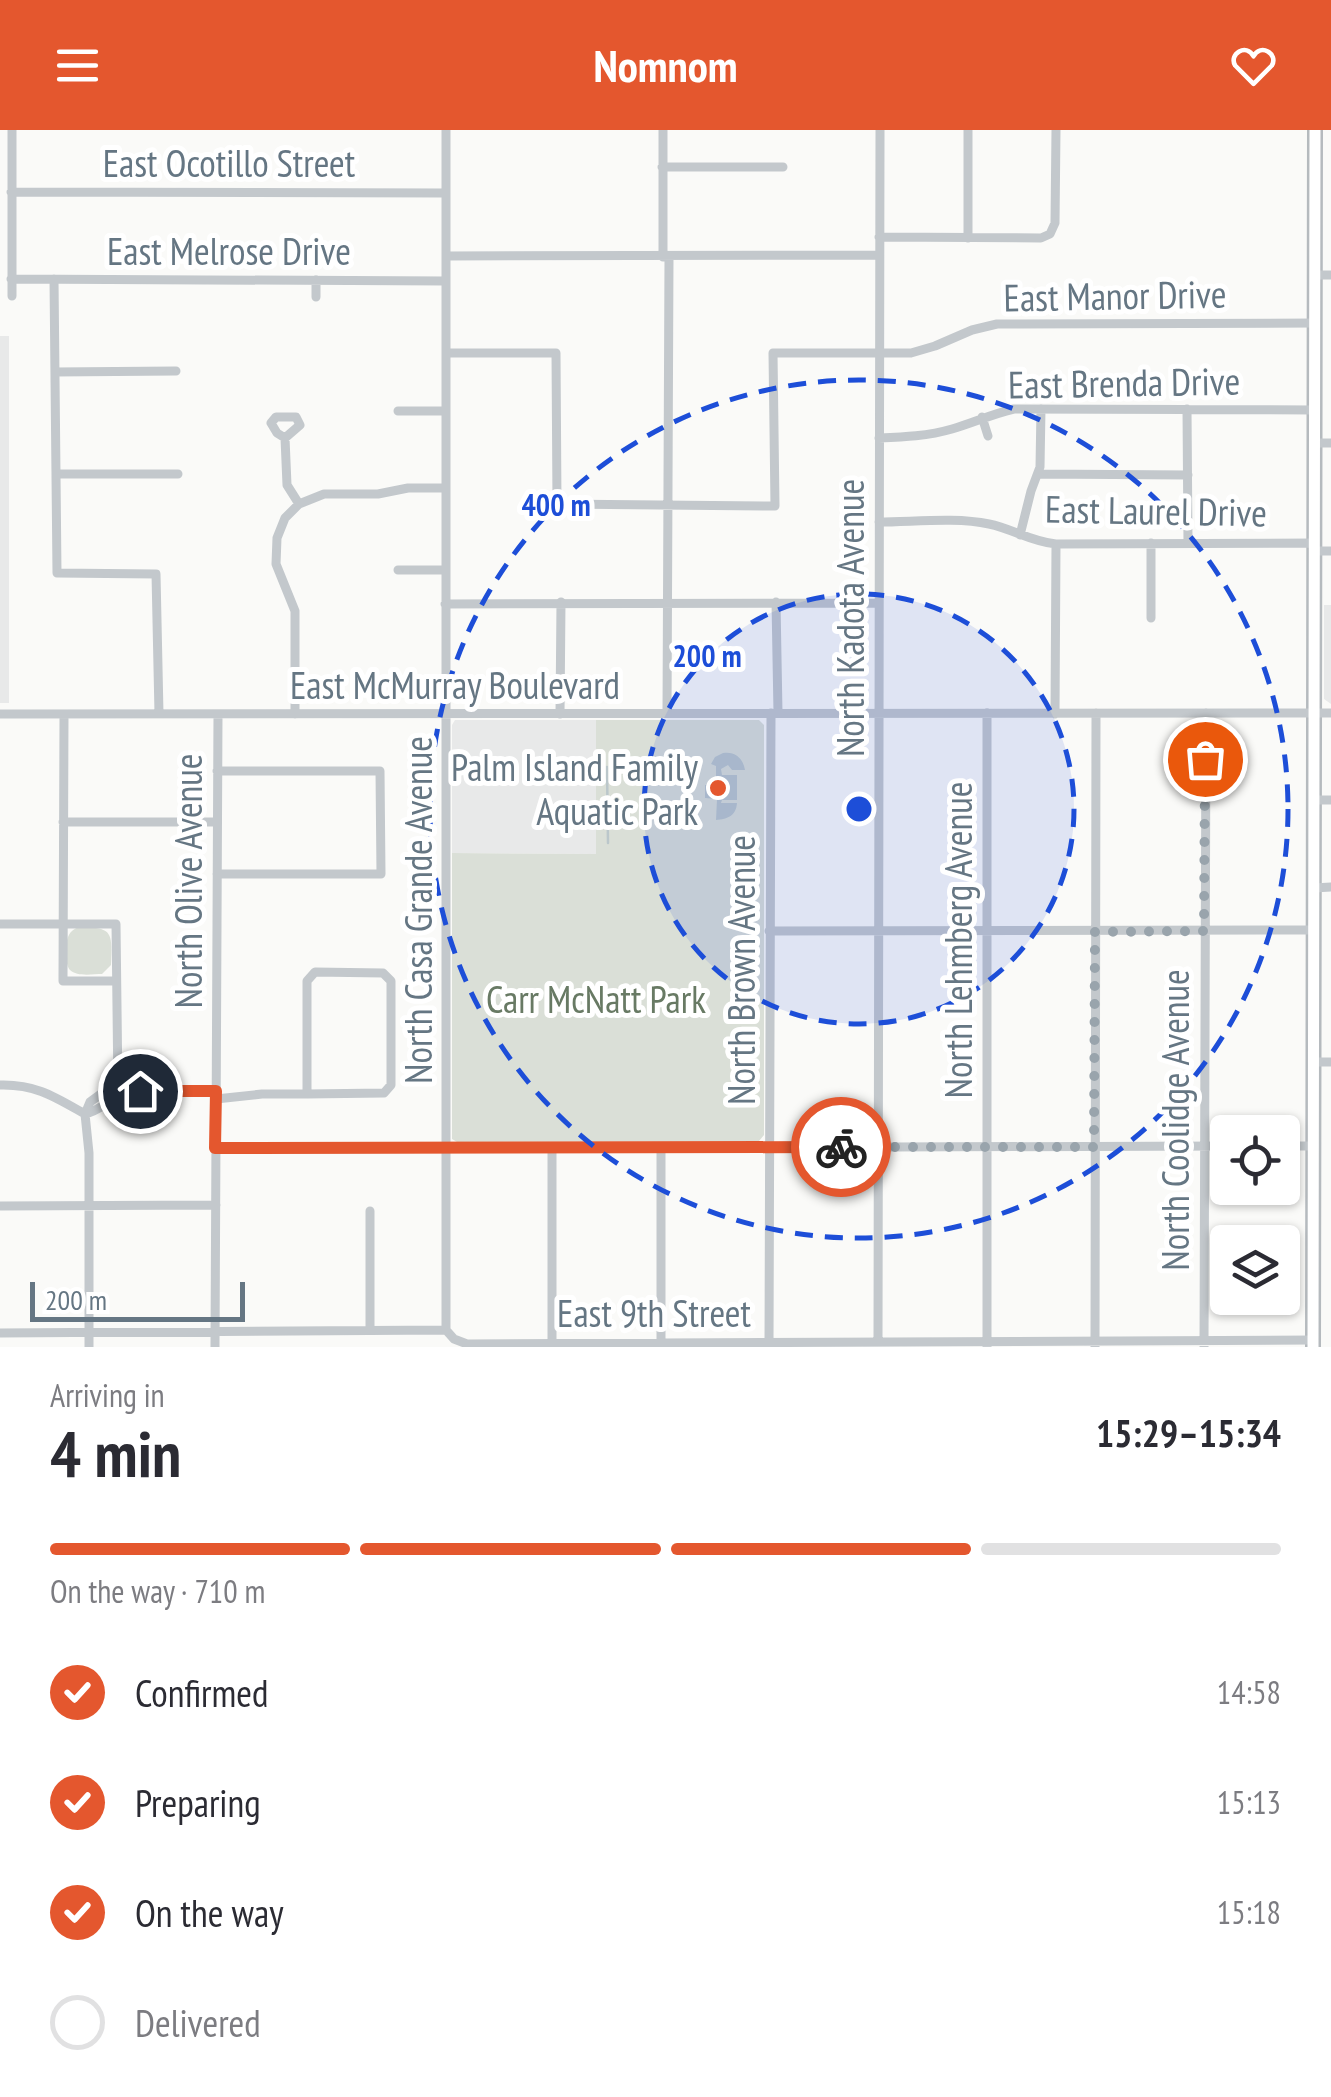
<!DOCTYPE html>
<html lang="en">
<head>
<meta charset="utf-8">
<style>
	body { margin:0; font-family:"PT Sans Narrow",sans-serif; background:#f2f2f3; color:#2b2b33; height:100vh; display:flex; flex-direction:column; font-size:38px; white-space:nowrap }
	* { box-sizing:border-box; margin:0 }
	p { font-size:32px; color:#7c7c81 }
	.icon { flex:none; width:55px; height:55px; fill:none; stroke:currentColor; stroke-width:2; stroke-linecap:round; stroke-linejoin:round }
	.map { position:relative; height:1217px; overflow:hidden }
	.drawer { display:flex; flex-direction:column; background:#fff; flex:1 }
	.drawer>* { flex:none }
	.tools { position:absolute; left:1210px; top:985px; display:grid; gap:20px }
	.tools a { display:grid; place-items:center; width:90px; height:90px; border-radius:10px; background:#fff; box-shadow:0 2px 8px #0004; font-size:50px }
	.scale { position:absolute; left:30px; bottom:25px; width:215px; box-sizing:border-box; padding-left:10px; border:5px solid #657683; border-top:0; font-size:28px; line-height:35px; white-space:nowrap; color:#657683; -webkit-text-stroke:8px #fff; paint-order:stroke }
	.pin { position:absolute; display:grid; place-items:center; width:85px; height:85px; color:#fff; margin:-42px; border:5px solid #fff; border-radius:50%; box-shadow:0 2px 10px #0007 }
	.courier { position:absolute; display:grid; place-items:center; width:100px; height:100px; margin:-50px; border:8px solid #e4572e; border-radius:50%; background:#fff; color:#222; box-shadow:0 2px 12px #0007 }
	.summary em { font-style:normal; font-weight:600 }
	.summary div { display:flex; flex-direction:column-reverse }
	.summary { display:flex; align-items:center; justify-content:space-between; height:170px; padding:0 50px }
	h1 { font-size:65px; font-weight:600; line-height:75px }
	.bar { display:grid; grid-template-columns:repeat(4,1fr); gap:15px 10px; align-content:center; height:120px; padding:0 50px }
	.bar i { height:12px; border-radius:8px; background:#e1e1e2 }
	.bar .active { background:#e4572e }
	.bar p { grid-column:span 4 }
	ol { padding:0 50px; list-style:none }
	li { display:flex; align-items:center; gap:30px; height:110px }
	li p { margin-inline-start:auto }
	li .icon { padding:10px; border-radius:50%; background:#e4572e; color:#fff; stroke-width:4 }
	li:last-child { color:#7c7c81 }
	li i { width:55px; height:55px; border:5px solid #e1e1e2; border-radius:50% }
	header { display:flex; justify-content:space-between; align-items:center; height:130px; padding:0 50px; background:#e4572e; color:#fff; font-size:45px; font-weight:600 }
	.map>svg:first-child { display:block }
	.built { fill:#e8e9e9 }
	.green { fill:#dadfd7 }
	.water { fill:#bbc7cb }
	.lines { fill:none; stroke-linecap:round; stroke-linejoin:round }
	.stream { stroke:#bbc7cb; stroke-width:2.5 }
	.major-casing { stroke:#b5babe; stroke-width:16 }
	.minor { stroke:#c3c8cc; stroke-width:9 }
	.major { stroke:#fff; stroke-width:11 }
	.done { stroke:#99a4ac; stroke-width:10; stroke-dasharray:0 18 }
	.route { stroke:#e4572e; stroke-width:12 }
	.ring { fill:none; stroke:#1d4ed8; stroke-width:5; stroke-dasharray:18 12 }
	.poi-dot { fill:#e4572e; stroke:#fff; stroke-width:4 }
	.labels { text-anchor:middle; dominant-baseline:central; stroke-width:10; stroke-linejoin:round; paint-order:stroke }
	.street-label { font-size:38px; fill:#657683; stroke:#fff }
	.poi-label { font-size:38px; fill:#657683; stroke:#fff; text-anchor:end }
	.park-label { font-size:38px; fill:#687a64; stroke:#fff }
	.centre { fill:#1d4ed8; stroke:#fff; stroke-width:5 }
	.ring-label { font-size:30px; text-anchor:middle; font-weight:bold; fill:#1d4ed8; stroke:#fff; stroke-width:10; stroke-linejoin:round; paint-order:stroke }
</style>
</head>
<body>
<header><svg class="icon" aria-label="menu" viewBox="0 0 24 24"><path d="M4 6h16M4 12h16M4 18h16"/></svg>Nomnom<svg class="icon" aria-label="heart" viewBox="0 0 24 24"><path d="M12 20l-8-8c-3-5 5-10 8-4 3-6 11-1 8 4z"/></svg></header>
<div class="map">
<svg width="1331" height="1217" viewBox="0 0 1331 1217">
	<rect width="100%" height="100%" fill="#fafaf8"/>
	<path class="built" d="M 0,206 L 9,206 L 9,573 L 0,573 Z
		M 1324,475 L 1331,475 L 1331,574 L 1324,569 Z
		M 455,590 L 596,590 L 596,724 L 452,723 L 452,595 Z"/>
	<path class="green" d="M 596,590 L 759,590 L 764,595 L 764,1005 L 759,1011 L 457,1012 L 452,1009 L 452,723 L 596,724 Z
		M 79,797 C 114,797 112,803 111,835 L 102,844 C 93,844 77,847 70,840 C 64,833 64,807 72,801 C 74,799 76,798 79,797 Z"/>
	<path class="water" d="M 723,623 C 735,621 743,628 745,640 L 732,640 L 728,635 L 721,639 L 722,645 L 737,645 L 737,670 L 722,670 L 721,673 L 737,673 C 736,686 728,689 716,690 L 717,669 L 705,668 L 705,655 L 716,654 L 716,636 L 711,634 L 715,627 Z"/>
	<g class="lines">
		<path class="stream" d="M 607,637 L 608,713"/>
		<defs>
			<path id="major" d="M 1313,1217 L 1315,0"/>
		</defs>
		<use href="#major" class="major-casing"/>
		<path class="minor" d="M 446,0 L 446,1200
			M 663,0 L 663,127
			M 662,37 L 783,37
			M 11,62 L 446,63
			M 879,107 L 1041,108 L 1050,104 L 1055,93 L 1056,0
			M 968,108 L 968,0
			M 446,126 L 879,125
			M 1315,145 L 1331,145
			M 11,149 L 446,151
			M 54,149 L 57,443 L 156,444 L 159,584
			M 12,166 L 12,0
			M 316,167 L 316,150
			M 446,223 L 556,223 L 557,374 L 775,376 L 773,223 L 911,223 L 935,216 L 972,200 L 997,194 L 1315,193
			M 55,242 L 176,241
			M 1187,279 L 1188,413
			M 398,281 L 445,281
			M 276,287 L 296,287 L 300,295 L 285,308 L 277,303 L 271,293 Z
			M 982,287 L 988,306
			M 285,308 L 287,355 L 299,374
			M 879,308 C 904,307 928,306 952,299 C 973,293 992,284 1014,279 L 1314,280
			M 1314,313 L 1331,313
			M 57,344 L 178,344
			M 1038,344 L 1188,345
			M 879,392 C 913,392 956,387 989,394 C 1013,399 1032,412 1056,414 L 1314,413
			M 1020,405 L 1031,361 L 1040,337 L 1041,279
			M 1314,421 L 1331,421
			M 398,440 L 445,440
			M 776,472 L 778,583
			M 445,474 L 879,473
			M 1151,488 L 1151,413
			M 667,583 L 669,127
			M 0,584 L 1331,583
			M 64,584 L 63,851 L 116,851
			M 295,584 L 295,481 L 276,434 L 277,408 L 285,388 L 299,374 L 324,364 L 378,364 L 408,358 L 445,358
			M 560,584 L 561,472
			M 1055,584 L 1056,414
			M 1315,670 L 1331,670
			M 63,692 L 217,692
			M 217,744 L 381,744 L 380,641 L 217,641
			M 1314,758 L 1331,757
			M 0,794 L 116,794 L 118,961
			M 769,801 L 1314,800
			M 315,842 L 383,843 L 391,851 L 391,955 L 384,963 L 307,964 L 307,851 Z
			M 1314,932 L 1331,932
			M 0,955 C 36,954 55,967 85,984
			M 216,969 L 262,964 L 307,964
			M 85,984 C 99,980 109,973 118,961
			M 1282,1016 L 1314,1016
			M 552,1018 L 552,1213
			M 661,1018 L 661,1214
			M 215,1019 L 1228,1016
			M 0,1076 L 216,1075
			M 370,1081 L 370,1200
			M 0,1203 L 446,1200 L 454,1209 L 467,1214 L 1313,1210
			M 769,1214 L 771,583
			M 878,1214 L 880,0
			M 89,1217 L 89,1023 L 85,984 L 90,972 L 105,961 L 216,961
			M 215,1217 L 218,584
			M 987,1217 L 987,583
			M 1095,1217 L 1096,583
			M 1204,1217 L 1206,583"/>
		<use href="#major" class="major"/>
	</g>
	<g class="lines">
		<path class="done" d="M 841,1017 L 1094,1017 L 1095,802 L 1204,801 L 1205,629"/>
		<path class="route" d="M 140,961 L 216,961 L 215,1018 L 841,1017"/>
	</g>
	<circle cx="859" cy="679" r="215" fill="#1d4ed8" fill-opacity=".12"/>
	<g class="ring">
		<circle cx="859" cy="679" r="215"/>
		<circle cx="859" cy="679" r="429"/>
	</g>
	<circle class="poi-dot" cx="718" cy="658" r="10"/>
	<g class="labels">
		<g class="street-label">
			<text x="229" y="32">East Ocotillo Street</text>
			<text x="229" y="120">East Melrose Drive</text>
			<text transform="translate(1115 165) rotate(-1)">East Manor Drive</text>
			<text transform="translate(1124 252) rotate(-1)">East Brenda Drive</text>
			<text transform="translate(1156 380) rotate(1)">East Laurel Drive</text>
			<text transform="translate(849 488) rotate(-90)">North Kadota Avenue</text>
			<text x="455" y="554">East McMurray Boulevard</text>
			<text transform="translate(187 751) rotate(-90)">North Olive Avenue</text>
			<text transform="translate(417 780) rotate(-90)">North Casa Grande Avenue</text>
			<text transform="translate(957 810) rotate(-90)">North Lehmberg Avenue</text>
			<text transform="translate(740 840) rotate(-90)">North Brown Avenue</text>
			<text transform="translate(1174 990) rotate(-90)">North Coolidge Avenue</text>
			<text x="654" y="1182">East 9th Street</text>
		</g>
		<g class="poi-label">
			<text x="698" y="636">Palm Island Family<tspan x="698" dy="44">Aquatic Park</tspan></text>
		</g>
		<g class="park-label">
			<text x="596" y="868">Carr McNatt Park</text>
		</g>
	</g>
	<circle cx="859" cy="679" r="15" class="centre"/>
	<g class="ring-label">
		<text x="556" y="386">400 m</text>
		<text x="707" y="537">200 m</text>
	</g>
</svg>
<div class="tools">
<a><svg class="icon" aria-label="locate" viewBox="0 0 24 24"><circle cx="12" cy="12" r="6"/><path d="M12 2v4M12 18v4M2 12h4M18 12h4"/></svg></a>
<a><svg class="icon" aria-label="layers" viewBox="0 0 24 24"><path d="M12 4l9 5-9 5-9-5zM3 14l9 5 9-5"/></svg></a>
</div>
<div class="scale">200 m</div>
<div class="pin" style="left:1205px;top:629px;background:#ea580c"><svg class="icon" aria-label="bag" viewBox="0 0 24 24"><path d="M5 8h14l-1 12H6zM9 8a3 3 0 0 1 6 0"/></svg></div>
<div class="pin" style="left:140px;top:961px;background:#1f2937"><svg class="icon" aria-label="home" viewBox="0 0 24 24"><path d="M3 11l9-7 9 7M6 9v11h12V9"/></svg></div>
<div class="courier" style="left:841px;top:1017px"><svg class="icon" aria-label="bike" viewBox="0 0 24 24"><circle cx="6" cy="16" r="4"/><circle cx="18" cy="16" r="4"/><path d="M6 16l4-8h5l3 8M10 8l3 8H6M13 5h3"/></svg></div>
</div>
<section class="drawer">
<div class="summary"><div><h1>4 min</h1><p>Arriving in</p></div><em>15:29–15:34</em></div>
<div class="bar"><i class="active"></i><i class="active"></i><i class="active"></i><i></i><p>On the way · 710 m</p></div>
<ol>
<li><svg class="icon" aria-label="check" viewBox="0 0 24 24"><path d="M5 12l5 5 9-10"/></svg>Confirmed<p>14:58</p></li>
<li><svg class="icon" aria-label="check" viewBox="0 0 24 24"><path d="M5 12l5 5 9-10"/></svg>Preparing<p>15:13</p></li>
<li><svg class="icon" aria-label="check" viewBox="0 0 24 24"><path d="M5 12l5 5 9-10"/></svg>On the way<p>15:18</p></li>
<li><i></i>Delivered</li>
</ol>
</section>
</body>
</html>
